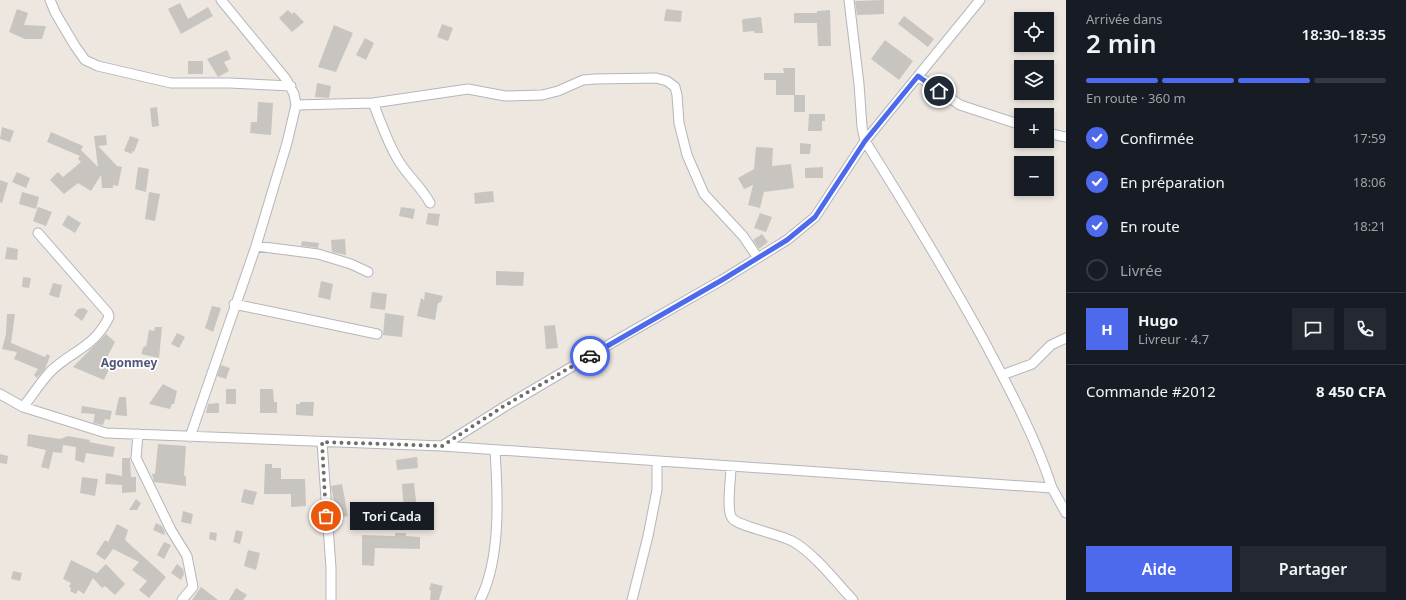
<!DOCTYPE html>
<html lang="fr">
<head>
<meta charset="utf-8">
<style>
	body { margin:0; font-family:"Noto Sans",sans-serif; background:#242831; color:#f1f3f6; height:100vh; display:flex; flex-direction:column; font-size:15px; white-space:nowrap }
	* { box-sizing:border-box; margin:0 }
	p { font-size:13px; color:#9ea1a6 }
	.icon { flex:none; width:22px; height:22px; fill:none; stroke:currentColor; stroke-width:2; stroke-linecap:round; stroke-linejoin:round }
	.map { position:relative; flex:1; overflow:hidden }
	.drawer { display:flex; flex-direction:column; background:#171b24; width:340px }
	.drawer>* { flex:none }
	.fabs { position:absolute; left:1014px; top:12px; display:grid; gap:8px }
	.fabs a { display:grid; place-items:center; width:40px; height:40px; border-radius:0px; background:#171b24; box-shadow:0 2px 6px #0003; font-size:20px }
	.pin { position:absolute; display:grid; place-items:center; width:34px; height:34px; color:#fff; margin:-17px; border:2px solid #fff; border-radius:50%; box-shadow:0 1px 4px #0007 }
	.courier { position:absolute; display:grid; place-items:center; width:40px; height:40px; margin:-20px; border:3px solid #4d6aec; border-radius:50%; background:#fff; color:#222; box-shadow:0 1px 5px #0007 }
	.bubble { position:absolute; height:28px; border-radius:0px; background:#171b24; box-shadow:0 2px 6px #0003; font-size:13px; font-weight:600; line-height:28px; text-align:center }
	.head em { font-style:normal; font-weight:600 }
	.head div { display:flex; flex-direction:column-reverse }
	.head { display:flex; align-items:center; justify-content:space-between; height:68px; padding:0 20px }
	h1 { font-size:26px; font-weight:600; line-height:30px }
	.bar { display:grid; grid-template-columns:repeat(4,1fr); gap:6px 4px; align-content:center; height:48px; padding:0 20px }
	.bar i { height:5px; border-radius:3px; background:#363941 }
	.bar .on { background:#4d6aec }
	.bar p { grid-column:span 4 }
	.line { display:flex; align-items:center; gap:10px; padding:0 20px; border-top:1px solid #363941 }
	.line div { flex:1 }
	.round { display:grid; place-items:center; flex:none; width:42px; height:42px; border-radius:0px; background:#242831 }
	ol { padding:0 20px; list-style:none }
	li { display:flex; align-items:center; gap:12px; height:44px }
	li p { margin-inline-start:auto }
	li .icon { padding:4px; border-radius:50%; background:#4d6aec; color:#fff; stroke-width:4 }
	li:last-child { color:#9ea1a6 }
	li i { width:22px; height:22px; border:2px solid #363941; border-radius:50% }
	.button { display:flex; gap:8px; margin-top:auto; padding:8px 20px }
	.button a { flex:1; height:46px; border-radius:0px; background:#4d6aec; color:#fff; font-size:16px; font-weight:600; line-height:46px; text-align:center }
	.button a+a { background:#242831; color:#f1f3f6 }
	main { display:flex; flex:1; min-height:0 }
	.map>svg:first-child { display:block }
	.building { fill:#c8c4bf }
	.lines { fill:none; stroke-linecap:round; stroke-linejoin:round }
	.minor-casing { stroke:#b3b6be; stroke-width:11 }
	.minor { stroke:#fff; stroke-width:9 }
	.done { stroke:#706d6b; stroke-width:4; stroke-dasharray:0 7.2 }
	.route { stroke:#4d6aec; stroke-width:5 }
	.labels { text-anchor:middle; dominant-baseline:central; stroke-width:3.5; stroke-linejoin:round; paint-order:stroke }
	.quarter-label { font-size:12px; font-weight:bold; fill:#50577a; stroke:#fff }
</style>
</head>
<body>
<main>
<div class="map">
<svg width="1066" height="600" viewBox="0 0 1066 600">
	<rect width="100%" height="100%" fill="#ede7e0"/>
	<path class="building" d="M 884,0 L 884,14 L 857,15 L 855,1 Z
		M 180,3 L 188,19 L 208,7 L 213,16 L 181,34 L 168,9 Z
		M 17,9 L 28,13 L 24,25 L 46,26 L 42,39 L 25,39 L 9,32 Z
		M 666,9 L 682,11 L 681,22 L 664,21 Z
		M 288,10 L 292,14 L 294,12 L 304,22 L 292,32 L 279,18 Z
		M 830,10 L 831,46 L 818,46 L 817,23 L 794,23 L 794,13 L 817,13 L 817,11 Z
		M 904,16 L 934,39 L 928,47 L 898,24 Z
		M 761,17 L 763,33 L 754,33 L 754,31 L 743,32 L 742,21 L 743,19 Z
		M 442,24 L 453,28 L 448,41 L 437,37 Z
		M 334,25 L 353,33 L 336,72 L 318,67 Z
		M 365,38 L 374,43 L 366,60 L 356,55 Z
		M 885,40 L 913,61 L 899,80 L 871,59 Z
		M 227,50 L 231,59 L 224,62 L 229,71 L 218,77 L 207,59 Z
		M 188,61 L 203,61 L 203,74 L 188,74 Z
		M 783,68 L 795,68 L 795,95 L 776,95 L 776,80 L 764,80 L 764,73 L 784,73 Z
		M 317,83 L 331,86 L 329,98 L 315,97 Z
		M 794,95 L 805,95 L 805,112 L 794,112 Z
		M 258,102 L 273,103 L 271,135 L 250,133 L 251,122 L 257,122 Z
		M 157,107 L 159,126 L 152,127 L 150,108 Z
		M 809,114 L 825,114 L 825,121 L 822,121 L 822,131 L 808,131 Z
		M 2,127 L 14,131 L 10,142 L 0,139 Z
		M 51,132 L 83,146 L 81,150 L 98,167 L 94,136 L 106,135 L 107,145 L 98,146 L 117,166 L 122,167 L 118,186 L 113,185 L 113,188 L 102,188 L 101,175 L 91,191 L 78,183 L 64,194 L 50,180 L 58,172 L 63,177 L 81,162 L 78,159 L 80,156 L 47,142 Z
		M 130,136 L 139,139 L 134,152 L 132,151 L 132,154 L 124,151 Z
		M 800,143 L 811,144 L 810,154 L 800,154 Z
		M 756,147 L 773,148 L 772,166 L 791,164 L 794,188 L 764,192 L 760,208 L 748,205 L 753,185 L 744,189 L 738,178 L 754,169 Z
		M 138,167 L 149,169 L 146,192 L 135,189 Z
		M 823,167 L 823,178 L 805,178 L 805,168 Z
		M 17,172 L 30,178 L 26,188 L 12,182 Z
		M 0,180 L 8,183 L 2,203 L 0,202 Z
		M 493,191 L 494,202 L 475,204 L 474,193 Z
		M 22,192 L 39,197 L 36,209 L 19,204 Z
		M 149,192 L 160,194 L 155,221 L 145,219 Z
		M 38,207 L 52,212 L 46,226 L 33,221 Z
		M 401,207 L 415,209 L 413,219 L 399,216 Z
		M 428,213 L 440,214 L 438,226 L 426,224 Z
		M 760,213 L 772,217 L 766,232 L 754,228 Z
		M 68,215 L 81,223 L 75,233 L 62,225 Z
		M 762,234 L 768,242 L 759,249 L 753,240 Z
		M 345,239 L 346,255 L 332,252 L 331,240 Z
		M 302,241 L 319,243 L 318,248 L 301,246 Z
		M 7,247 L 18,249 L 17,260 L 5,259 Z
		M 496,271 L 524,272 L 523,286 L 496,285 Z
		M 23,277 L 31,278 L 29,288 L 22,287 Z
		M 321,281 L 333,284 L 330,300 L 318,297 Z
		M 53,283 L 62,285 L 59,298 L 49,295 Z
		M 372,292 L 387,294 L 385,310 L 370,308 Z
		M 425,292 L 443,296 L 441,302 L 438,303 L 435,320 L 417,316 L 421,298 L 424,300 Z
		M 212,306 L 221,308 L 213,332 L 205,328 Z
		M 84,308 L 88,311 L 82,321 L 74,315 L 78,309 Z
		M 385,313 L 404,316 L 402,337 L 383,335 Z
		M 7,314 L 15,314 L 11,343 L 45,357 L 47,354 L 50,356 L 45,369 L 37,378 L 34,375 L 38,369 L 14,359 L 17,352 L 2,349 L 6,334 Z
		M 555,325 L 558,348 L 546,349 L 544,326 Z
		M 155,327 L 162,327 L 159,358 L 141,354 L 144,346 L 146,347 L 149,330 L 154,331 Z
		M 177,333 L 185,337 L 179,348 L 171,344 Z
		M 106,334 L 115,342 L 102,367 L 109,369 L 104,380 L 73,367 Z
		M 221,365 L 230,368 L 226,379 L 217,376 Z
		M 163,384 L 177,391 L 174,404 L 172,404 L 170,409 L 149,404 Z
		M 226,389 L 236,389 L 236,404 L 226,404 Z
		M 260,389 L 273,389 L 274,402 L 277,402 L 277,413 L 260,413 Z
		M 119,397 L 126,397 L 127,416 L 115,415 Z
		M 300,402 L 314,402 L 313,416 L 296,415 L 296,404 L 300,404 Z
		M 219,403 L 219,413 L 206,413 L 208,404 Z
		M 82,406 L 112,411 L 110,420 L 105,419 L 103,425 L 93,423 L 95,414 L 81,413 Z
		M 28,434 L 60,439 L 68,436 L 90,440 L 89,442 L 115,447 L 113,457 L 86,453 L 84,463 L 75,460 L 76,447 L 63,445 L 62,453 L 53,452 L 49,469 L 41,467 L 46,450 L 27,446 Z
		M 158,444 L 186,446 L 184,476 L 186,476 L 186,486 L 154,482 L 152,474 L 155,474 Z
		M 0,454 L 8,456 L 7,464 L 0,463 Z
		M 417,457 L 418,468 L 397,470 L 396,460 Z
		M 122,458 L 130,458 L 131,477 L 136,477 L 136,492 L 122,493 L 122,485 L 105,484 L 106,473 L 122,476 Z
		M 265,464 L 272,464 L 272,468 L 281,468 L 281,479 L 305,479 L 306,506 L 291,507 L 291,494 L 264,494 Z
		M 82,477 L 98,479 L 95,496 L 80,493 Z
		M 414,483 L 417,509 L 429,509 L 429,521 L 411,522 L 411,519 L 407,519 L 407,506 L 404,504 L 403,499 L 402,484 Z
		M 342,484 L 348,516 L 337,518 L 331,486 Z
		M 244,489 L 257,492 L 253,505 L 241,502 Z
		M 136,499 L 141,503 L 137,510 L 129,510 Z
		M 183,511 L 193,514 L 191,524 L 181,522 Z
		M 156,523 L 162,526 L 165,532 L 164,535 L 153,530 Z
		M 117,524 L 128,530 L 125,540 L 166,577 L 149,598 L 139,590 L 147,581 L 132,570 L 139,562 L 113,549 L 105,560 L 96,554 L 105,540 L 108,542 Z
		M 236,530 L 243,532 L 240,544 L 233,542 Z
		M 210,532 L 217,533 L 216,541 L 209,539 Z
		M 395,533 L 406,533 L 406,536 L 420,537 L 420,549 L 375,548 L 374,566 L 362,565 L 362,535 L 395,536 Z
		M 164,542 L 171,545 L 164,559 L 157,555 Z
		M 248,550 L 260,553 L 256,570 L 244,566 Z
		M 71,560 L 97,573 L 106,564 L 125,584 L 115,595 L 105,586 L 102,588 L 93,578 L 84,594 L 78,590 L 76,594 L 70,591 L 71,588 L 69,587 L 71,583 L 63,579 Z
		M 177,564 L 183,569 L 184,574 L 181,580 L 171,573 Z
		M 13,571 L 22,573 L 20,581 L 11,579 Z
		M 431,583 L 443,586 L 439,600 L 430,600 L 431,590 L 429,590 Z
		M 201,587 L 218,600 L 192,600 Z
		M 236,588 L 247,595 L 243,600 L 229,600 Z"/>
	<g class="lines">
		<defs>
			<path id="minor" d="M 50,0 L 56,14 L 75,46 L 85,60 L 98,66 L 171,83 L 229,83 L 291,86
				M 849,0 L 859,84 L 862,127 L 865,141 C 906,206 946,272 983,339 C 1009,388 1035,436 1052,488
				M 918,76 L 960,105 L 1021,125
				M 373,103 C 381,122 388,145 400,163 C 409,177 422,188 430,203
				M 296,105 L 373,103 L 468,89 L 505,96 L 542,95 L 558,91 L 583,80 L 595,79 L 656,78 L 667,81 L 675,87 L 677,95 L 679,123 L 687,155 L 704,194 L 743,236 L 758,258
				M 1047,133 L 1066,137
				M 256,246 L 318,254 L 351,264 L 368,272
				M 234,304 L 377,334
				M 1002,375 L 1032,364 L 1051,345 L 1066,338
				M 0,394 L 23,407 L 106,433 L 442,446 L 504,407 L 622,337 L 722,280 L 787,240 L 815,217 L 865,141 L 980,0
				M 23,407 C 32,396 40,383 50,372 C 71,351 94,348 109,317 L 108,313 L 38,233
				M 138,434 L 136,458 L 171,530 L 187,556 L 193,587 L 182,600
				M 190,437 L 256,246 L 287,143 L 296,105 L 294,94 L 286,79 L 221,0
				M 322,442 L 331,568 L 331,600
				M 442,446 L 1052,488 L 1066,513
				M 731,467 C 731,478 726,510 732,518 C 737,526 779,534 792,541 C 814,553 835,581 853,600
				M 480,600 C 501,559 498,496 495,451
				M 632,600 L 648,536 L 657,490 L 657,462"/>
		</defs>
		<use href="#minor" class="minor-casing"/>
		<use href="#minor" class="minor"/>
	</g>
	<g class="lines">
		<path class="done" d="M 326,516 L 322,442 L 442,446 L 504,406 L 590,356"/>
		<path class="route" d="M 590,356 L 722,280 L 787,240 L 815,217 L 865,141 L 918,76 L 939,91"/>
	</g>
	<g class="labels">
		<g class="quarter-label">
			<text x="129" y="362">Agonmey</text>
		</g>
	</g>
</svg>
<div class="fabs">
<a><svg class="icon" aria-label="locate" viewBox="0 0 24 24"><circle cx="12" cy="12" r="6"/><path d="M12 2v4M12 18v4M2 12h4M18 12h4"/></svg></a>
<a><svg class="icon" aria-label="layers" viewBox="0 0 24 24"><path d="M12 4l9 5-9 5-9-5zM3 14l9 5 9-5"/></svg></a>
<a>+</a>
<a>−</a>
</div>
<div class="pin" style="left:326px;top:516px;background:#ea580c"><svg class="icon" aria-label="bag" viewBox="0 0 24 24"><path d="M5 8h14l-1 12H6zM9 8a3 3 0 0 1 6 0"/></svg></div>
<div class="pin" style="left:939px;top:91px;background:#1f2937"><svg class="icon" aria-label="home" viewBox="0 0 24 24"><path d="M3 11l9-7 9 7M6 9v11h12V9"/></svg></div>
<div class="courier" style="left:590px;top:356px"><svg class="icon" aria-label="car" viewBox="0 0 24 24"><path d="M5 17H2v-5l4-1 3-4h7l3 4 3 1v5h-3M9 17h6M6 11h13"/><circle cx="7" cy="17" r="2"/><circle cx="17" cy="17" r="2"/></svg></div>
<div class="bubble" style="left:350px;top:502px;width:84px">Tori Cada</div>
</div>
<section class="drawer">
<div class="head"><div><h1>2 min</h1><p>Arrivée dans</p></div><em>18:30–18:35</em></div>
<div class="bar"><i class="on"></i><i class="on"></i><i class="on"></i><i></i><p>En route · 360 m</p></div>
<ol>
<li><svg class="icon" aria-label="check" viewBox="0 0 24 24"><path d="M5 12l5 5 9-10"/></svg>Confirmée<p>17:59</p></li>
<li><svg class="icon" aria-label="check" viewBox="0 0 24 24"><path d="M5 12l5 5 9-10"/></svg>En préparation<p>18:06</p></li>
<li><svg class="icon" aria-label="check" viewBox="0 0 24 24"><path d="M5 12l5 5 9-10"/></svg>En route<p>18:21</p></li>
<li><i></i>Livrée</li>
</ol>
<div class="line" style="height:72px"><b class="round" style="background:#4d6aec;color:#fff">H</b><div><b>Hugo</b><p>Livreur · 4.7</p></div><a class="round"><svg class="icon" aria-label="chat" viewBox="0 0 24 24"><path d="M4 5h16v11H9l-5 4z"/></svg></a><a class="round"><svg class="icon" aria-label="phone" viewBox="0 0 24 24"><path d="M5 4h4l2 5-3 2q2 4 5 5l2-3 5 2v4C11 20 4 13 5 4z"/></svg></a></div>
<div class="line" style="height:52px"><div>Commande #2012</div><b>8 450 CFA</b></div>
<div class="button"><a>Aide</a><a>Partager</a></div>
</section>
</main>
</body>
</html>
